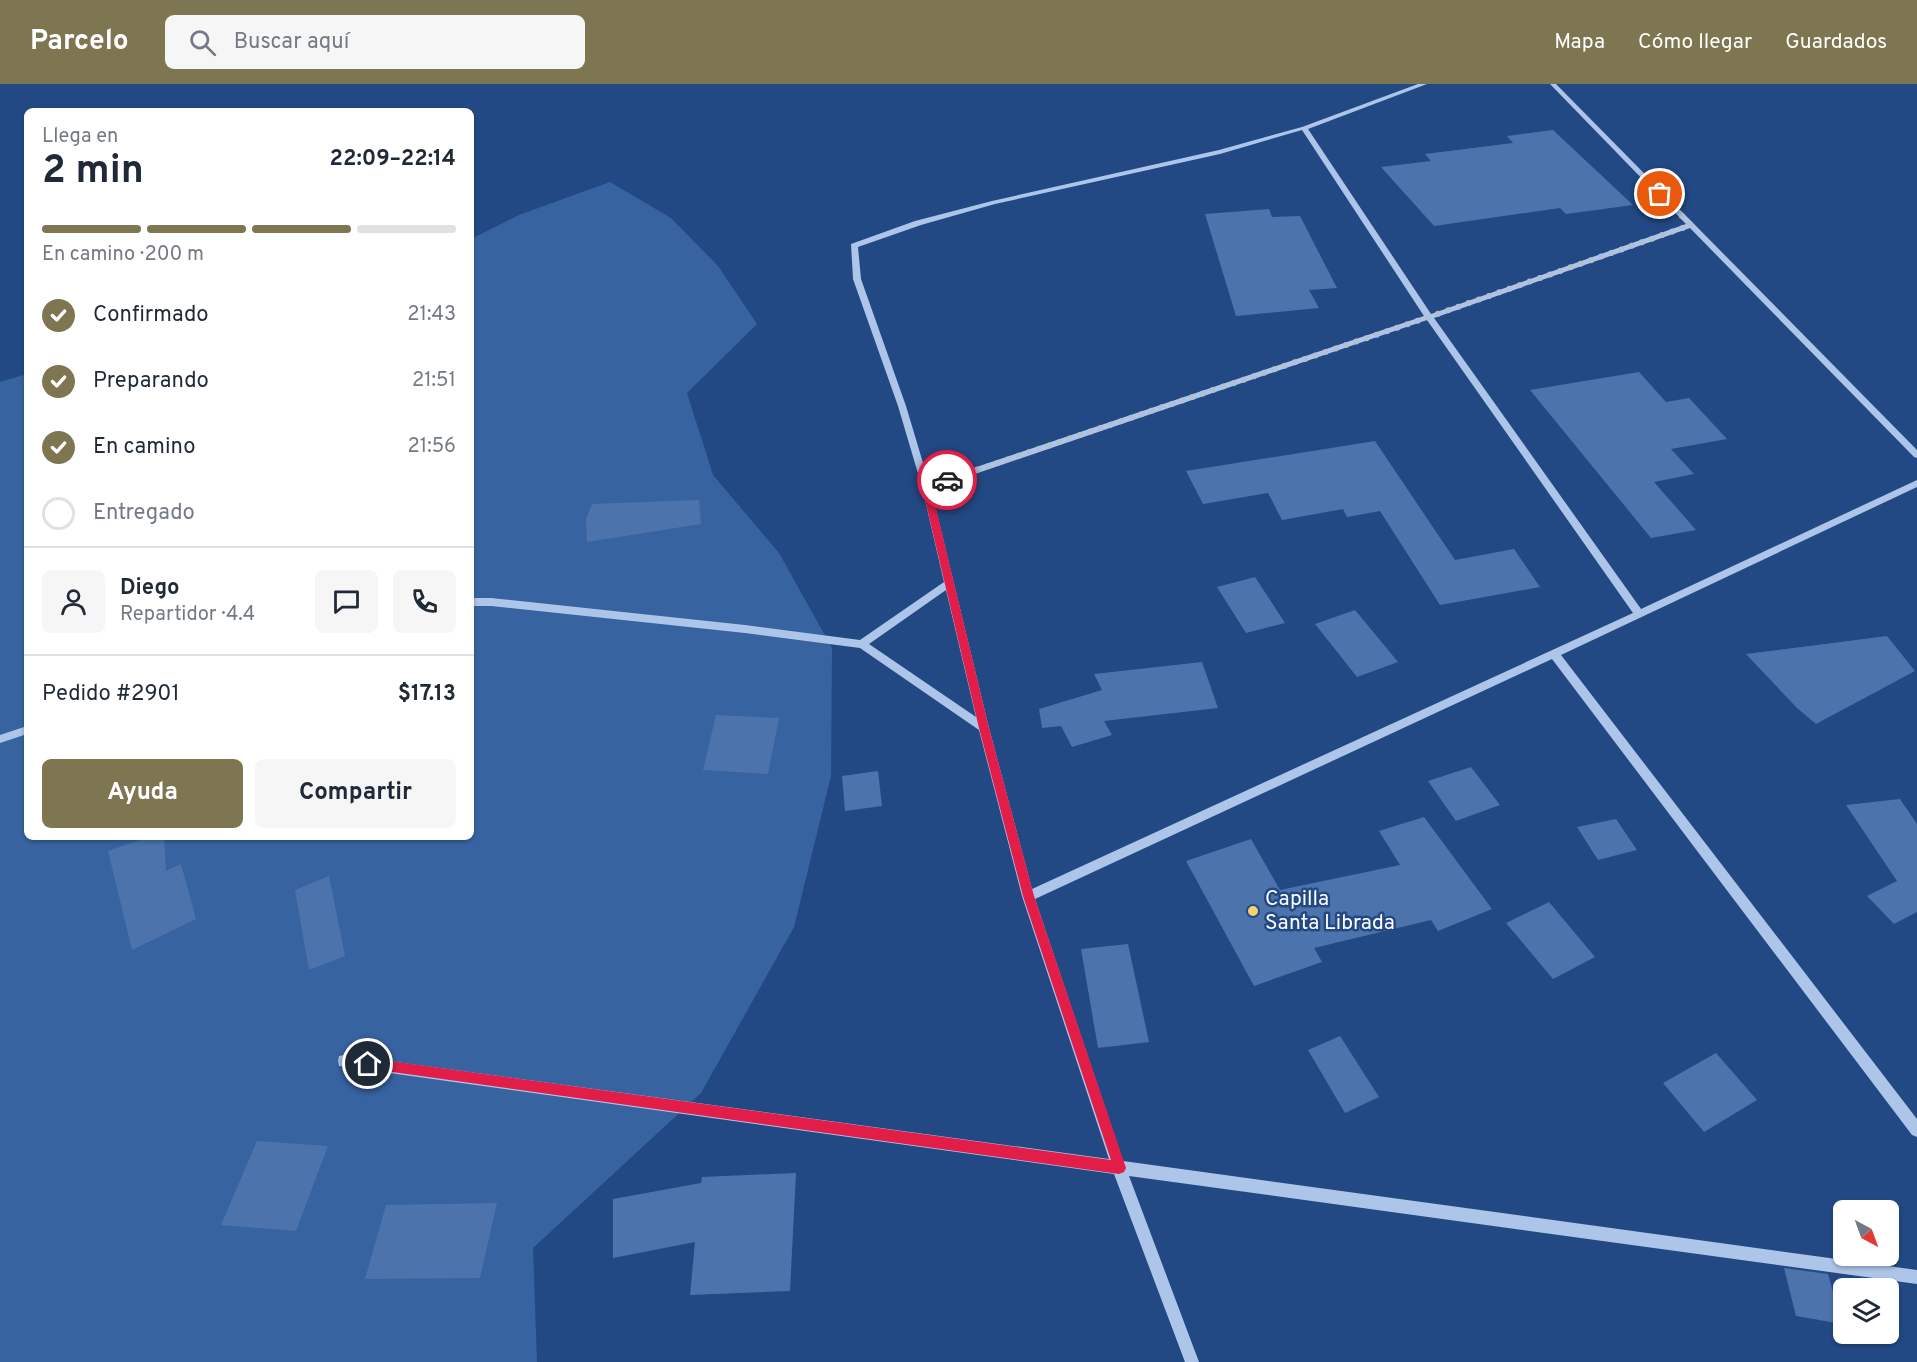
<!DOCTYPE html>
<html lang="es">
<head>
<meta charset="utf-8">
<style>
	body { margin:0; font-family:Overpass,sans-serif; background:#f6f6f7; color:#1f2937; height:100vh; display:flex; flex-direction:column; font-size:22px; white-space:nowrap }
	* { box-sizing:border-box; margin:0 }
	p { font-size:20px; color:#747a83 }
	.icon { flex:none; width:33px; height:33px; fill:none; stroke:currentColor; stroke-width:2; stroke-linecap:round; stroke-linejoin:round }
	.map { position:relative; flex:1; overflow:hidden }
	.side { position:absolute; left:24px; top:24px; width:450px; height:732px; display:flex; flex-direction:column; background:#fff; border-radius:9px; box-shadow:0 2px 4px #0004 }
	.side>* { flex:none }
	.needle { width:39px; rotate:139deg }
	.buttons { position:absolute; left:1833px; top:1116px; display:grid; gap:12px }
	.buttons a { display:grid; place-items:center; width:66px; height:66px; border-radius:9px; background:#fff; box-shadow:0 2px 4px #0004; font-size:30px }
	.pin { position:absolute; display:grid; place-items:center; width:51px; height:51px; color:#fff; margin:-26px; border:3px solid #fff; border-radius:50%; box-shadow:0 2px 6px #0007 }
	.courier { position:absolute; display:grid; place-items:center; width:60px; height:60px; margin:-30px; border:4px solid #e11d48; border-radius:50%; background:#fff; color:#222; box-shadow:0 2px 8px #0007 }
	.summary em { font-style:normal; font-weight:700 }
	.summary div { display:flex; flex-direction:column-reverse }
	.summary { display:flex; align-items:center; justify-content:space-between; height:102px; padding:0 18px }
	h1 { font-size:39px; font-weight:700; line-height:45px }
	.bar { display:grid; grid-template-columns:repeat(4,1fr); gap:9px 6px; align-content:center; height:72px; padding:0 18px }
	.bar i { height:8px; border-radius:4px; background:#e0e1e3 }
	.bar .active { background:#7e7551 }
	.bar p { grid-column:span 4 }
	.line { display:flex; align-items:center; gap:15px; padding:0 18px; border-top:2px solid #e0e1e3 }
	.line div { flex:1 }
	.round { display:grid; place-items:center; flex:none; width:63px; height:63px; border-radius:9px; background:#f6f6f7 }
	ol { padding:0 18px; list-style:none }
	li { display:flex; align-items:center; gap:18px; height:66px }
	li p { margin-inline-start:auto }
	li .icon { padding:6px; border-radius:50%; background:#7e7551; color:#fff; stroke-width:4 }
	li:last-child { color:#747a83 }
	li i { width:33px; height:33px; border:3px solid #e0e1e3; border-radius:50% }
	.cta { display:flex; gap:12px; margin-top:auto; padding:12px 18px }
	.cta a { flex:1; height:69px; border-radius:9px; background:#7e7551; color:#fff; font-size:24px; font-weight:700; line-height:69px; text-align:center }
	.cta a+a { background:#f6f6f7; color:#1f2937 }
	header { display:flex; align-items:center; gap:36px; box-sizing:border-box; height:84px; padding:0 30px; background:#7e7551; color:#fff }
	header strong { font-size:28px }
	nav { display:flex; gap:33px; margin-inline-start:auto; font-size:21px }
	.search { width:420px; height:54px; background:#f6f6f7; display:flex; align-items:center; gap:15px; box-sizing:border-box; padding:0 21px; border-radius:9px; color:#747a83; font-size:22px }
	.map>svg:first-child { display:block }
	.green { fill:#3863a1 }
	.building { fill:#4c73ac }
	.lines { fill:none; stroke-linecap:round; stroke-linejoin:round }
	.minor { fill:#adc5e8; fill-rule:evenodd }
	.route { fill:#e11d48 }
	.done { stroke:#b2bfd4; stroke-width:6; stroke-dasharray:0 10.8 }
	.poi-dot { fill:#f3d370; stroke:#234984; stroke-width:2 }
	.labels { text-anchor:middle; dominant-baseline:central; stroke-width:5; stroke-linejoin:round; paint-order:stroke }
	.poi-label { font-size:21px; fill:#fff; stroke:#234984; text-anchor:start }
</style>
</head>
<body>
<header>
<strong>Parcelo</strong>
<div class="search"><svg class="icon" aria-label="search" viewBox="0 0 24 24"><circle cx="10" cy="10" r="6"/><path d="M15 15l6 6"/></svg>Buscar aquí</div>
<nav><a>Mapa</a><a>Cómo llegar</a><a>Guardados</a></nav>
</header>
<div class="map">
<svg width="1917" height="1278" viewBox="0 0 1917 1278">
	<rect width="100%" height="100%" fill="#234984"/>
	<path class="green" d="M 610,98 L 671,134 L 718,182 L 757,240 L 687,309 L 713,391 L 779,469 L 832,564 L 831,692 L 794,843 L 701,1009 L 533,1164 L 537,1278 L 0,1278 L 0,298 L 27,290 L 27,753 L 471,753 L 471,155 L 519,131 Z"/>
	<path class="building" d="M 1553,46 L 1633,121 L 1566,130 L 1560,124 L 1434,142 L 1381,83 L 1431,77 L 1425,70 L 1513,59 L 1507,52 Z
		M 1269,125 L 1272,133 L 1300,132 L 1337,204 L 1309,206 L 1319,224 L 1236,232 L 1205,130 Z
		M 1639,288 L 1666,318 L 1689,314 L 1727,355 L 1671,365 L 1694,390 L 1654,398 L 1696,446 L 1651,454 L 1530,306 Z
		M 1375,357 L 1455,476 L 1514,465 L 1540,503 L 1440,521 L 1380,427 L 1347,433 L 1343,425 L 1282,436 L 1268,409 L 1203,420 L 1186,387 Z
		M 699,416 L 701,440 L 587,458 L 586,435 L 592,420 Z
		M 1255,493 L 1285,539 L 1246,549 L 1217,503 Z
		M 1355,526 L 1365,538 L 1398,578 L 1357,593 L 1315,540 Z
		M 1887,552 L 1915,587 L 1816,640 L 1797,624 L 1746,570 Z
		M 1202,578 L 1218,624 L 1104,637 L 1112,651 L 1072,663 L 1061,642 L 1042,644 L 1039,625 L 1102,606 L 1094,590 Z
		M 716,631 L 779,634 L 768,690 L 703,686 Z
		M 1471,683 L 1500,721 L 1456,737 L 1428,697 Z
		M 878,687 L 882,722 L 845,727 L 842,692 Z
		M 1900,715 L 1917,740 L 1917,828 L 1894,840 L 1867,812 L 1897,797 L 1846,721 Z
		M 1424,733 L 1492,825 L 1438,847 L 1431,836 L 1314,864 L 1322,878 L 1254,902 L 1186,777 L 1251,755 L 1280,806 L 1400,781 L 1379,747 Z
		M 1616,735 L 1637,766 L 1598,776 L 1577,743 Z
		M 148,753 L 164,753 L 166,787 L 181,780 L 196,835 L 132,866 L 108,767 Z
		M 329,792 L 345,872 L 309,886 L 295,806 Z
		M 1549,818 L 1595,873 L 1553,895 L 1506,839 Z
		M 1128,860 L 1149,958 L 1098,964 L 1081,865 Z
		M 1340,952 L 1379,1013 L 1345,1029 L 1308,966 Z
		M 1716,969 L 1757,1016 L 1704,1048 L 1663,999 Z
		M 257,1057 L 328,1062 L 296,1147 L 221,1141 Z
		M 796,1089 L 790,1207 L 690,1211 L 695,1158 L 613,1174 L 613,1115 L 701,1099 L 702,1093 Z
		M 497,1119 L 480,1194 L 365,1195 L 386,1121 Z
		M 1784,1184 L 1828,1190 L 1842,1240 L 1796,1232 Z"/>
	<g class="lines">
		<path class="minor" d="M 1418,0 L 1427,0 L 1308,45 L 1431,230 L 1686,140 L 1550,0 L 1556,0 L 1917,366 L 1917,374 L 1914,373 L 1690,144 L 1434,234 L 1641,525 L 1917,396 L 1917,403 L 1561,571 L 1917,1035 L 1917,1053 L 1912,1051 L 1552,575 L 1035,815 L 1123,1077 L 1917,1186 L 1917,1200 L 1129,1092 L 1199,1278 L 1185,1278 L 1114,1090 L 339,982 L 338,977 L 339,972 L 344,971 L 1109,1075 L 1022,812 L 979,646 L 860,564 L 745,549 L 491,522 L 471,522 L 471,514 L 491,514 L 745,541 L 860,556 L 944,498 L 922,403 L 898,322 L 853,195 L 851,160 L 915,137 L 992,117 L 1219,66 L 1302,43 ZM 1302,46 L 1424,232 L 929,399 L 906,322 L 861,195 L 858,163 L 921,141 L 995,120 L 1220,70 ZM 1427,236 L 1633,529 L 1032,805 L 989,644 L 931,405 ZM 946,506 L 976,633 L 869,560 Z
			M 27,642 L 27,650 L 0,659 L 0,651 Z"/>
	</g>
	<path class="route" d="M 947,393 L 952,396 L 950,398 L 931,404 L 989,644 L 1034,812 L 1126,1084 L 1124,1088 L 1119,1090 L 364,984 L 364,976 L 368,974 L 1111,1076 L 1023,812 L 979,644 L 922,403 Z"/>
	<g class="lines">
		<path class="done" d="M 947,396 L 1429,233 L 1691,141 L 1660,110"/>
	</g>
	<circle class="poi-dot" cx="1253" cy="827" r="6"/>
	<g class="labels">
		<g class="poi-label">
			<text x="1265" y="815">Capilla<tspan x="1265" dy="24">Santa Librada</tspan></text>
		</g>
	</g>
</svg>
<div class="buttons">
<a><svg class="needle" viewBox="-14 -14 28 28"><path d="M0-13l5 13h-10z" fill="#e53935"/><path d="M0 13l5-13h-10z" fill="#747a83"/></svg></a>
<a><svg class="icon" aria-label="layers" viewBox="0 0 24 24"><path d="M12 4l9 5-9 5-9-5zM3 14l9 5 9-5"/></svg></a>
</div>
<div class="pin" style="left:1660px;top:110px;background:#ea580c"><svg class="icon" aria-label="bag" viewBox="0 0 24 24"><path d="M5 8h14l-1 12H6zM9 8a3 3 0 0 1 6 0"/></svg></div>
<div class="pin" style="left:368px;top:980px;background:#1f2937"><svg class="icon" aria-label="home" viewBox="0 0 24 24"><path d="M3 11l9-7 9 7M6 9v11h12V9"/></svg></div>
<div class="courier" style="left:947px;top:396px"><svg class="icon" aria-label="car" viewBox="0 0 24 24"><path d="M5 17H2v-5l4-1 3-4h7l3 4 3 1v5h-3M9 17h6M6 11h13"/><circle cx="7" cy="17" r="2"/><circle cx="17" cy="17" r="2"/></svg></div>
<section class="side">
<div class="summary"><div><h1>2 min</h1><p>Llega en</p></div><em>22:09–22:14</em></div>
<div class="bar"><i class="active"></i><i class="active"></i><i class="active"></i><i></i><p>En camino · 200 m</p></div>
<ol>
<li><svg class="icon" aria-label="check" viewBox="0 0 24 24"><path d="M5 12l5 5 9-10"/></svg>Confirmado<p>21:43</p></li>
<li><svg class="icon" aria-label="check" viewBox="0 0 24 24"><path d="M5 12l5 5 9-10"/></svg>Preparando<p>21:51</p></li>
<li><svg class="icon" aria-label="check" viewBox="0 0 24 24"><path d="M5 12l5 5 9-10"/></svg>En camino<p>21:56</p></li>
<li><i></i>Entregado</li>
</ol>
<div class="line" style="height:108px"><a class="round"><svg class="icon" aria-label="person" viewBox="0 0 24 24"><circle cx="12" cy="8" r="4"/><path d="M4 21q1-7 8-7t8 7"/></svg></a><div><b>Diego</b><p>Repartidor · 4.4</p></div><a class="round"><svg class="icon" aria-label="chat" viewBox="0 0 24 24"><path d="M4 5h16v11H9l-5 4z"/></svg></a><a class="round"><svg class="icon" aria-label="phone" viewBox="0 0 24 24"><path d="M5 4h4l2 5-3 2q2 4 5 5l2-3 5 2v4C11 20 4 13 5 4z"/></svg></a></div>
<div class="line" style="height:78px"><div>Pedido #2901</div><b>$17.13</b></div>
<div class="cta"><a>Ayuda</a><a>Compartir</a></div>
</section>
</div>
</body>
</html>
